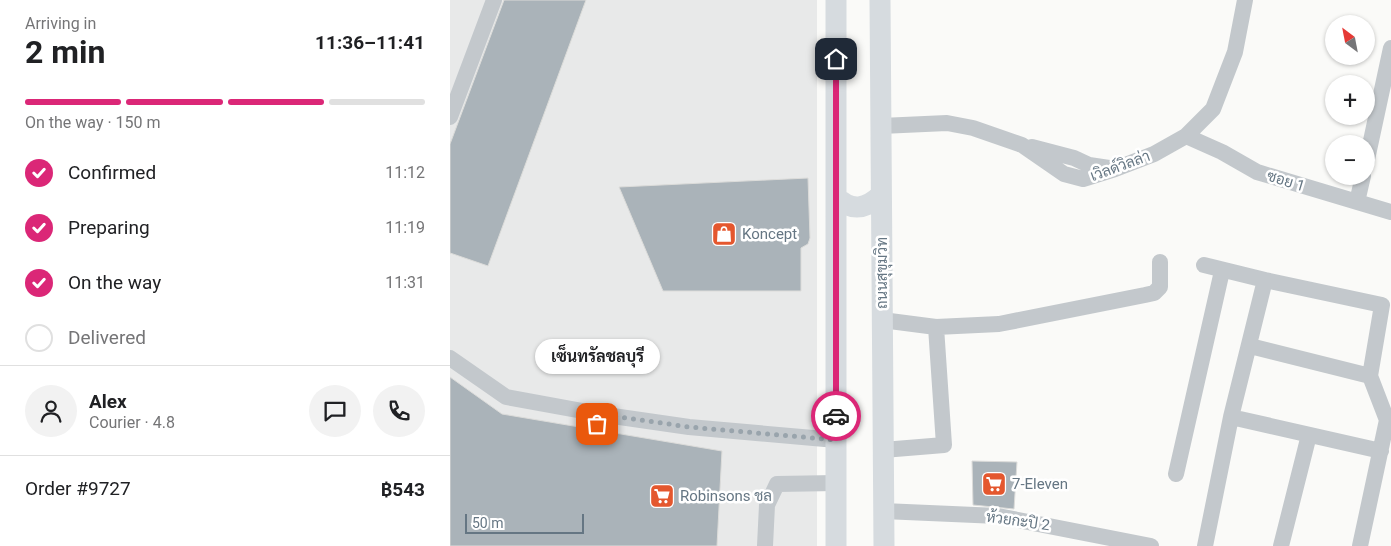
<!DOCTYPE html>
<html lang="en">
<head>
<meta charset="utf-8">
<style>
	body { margin:0; font-family:Roboto,Sarabun,sans-serif; background:#f2f2f2; color:#202124; height:100vh; display:flex; flex-direction:column; font-size:19px; white-space:nowrap }
	* { box-sizing:border-box; margin:0 }
	p { font-size:16px; color:#757577 }
	.icon { flex:none; width:28px; height:28px; fill:none; stroke:currentColor; stroke-width:2; stroke-linecap:round; stroke-linejoin:round }
	.map { position:relative; flex:1; overflow:hidden }
	.panel { display:flex; flex-direction:column; background:#fff; width:450px }
	.panel>* { flex:none }
	.needle { width:32px; rotate:328deg }
	.fabs { position:absolute; left:875px; top:15px; display:grid; gap:10px }
	.fabs a { display:grid; place-items:center; width:50px; height:50px; border-radius:50%; background:#fff; box-shadow:0 1px 4px #0004; font-size:25px }
	.scale { position:absolute; left:15px; bottom:12px; width:119px; box-sizing:border-box; padding-left:5px; border:2px solid #657683; border-top:0; font-size:14px; line-height:18px; white-space:nowrap; color:#657683; -webkit-text-stroke:4px #fff; paint-order:stroke }
	.pin { position:absolute; display:grid; place-items:center; width:42px; height:42px; color:#fff; margin:-21px; border-radius:10px; box-shadow:0 2px 8px #0006 }
	.courier { position:absolute; display:grid; place-items:center; width:50px; height:50px; margin:-25px; border:4px solid #db2777; border-radius:50%; background:#fff; color:#222; box-shadow:0 1px 6px #0007 }
	.bubble { position:absolute; height:35px; border-radius:18px; background:#fff; box-shadow:0 1px 4px #0004; font-size:16px; font-weight:700; line-height:35px; text-align:center }
	.head em { font-style:normal; font-weight:700 }
	.head div { display:flex; flex-direction:column-reverse }
	.head { display:flex; align-items:center; justify-content:space-between; height:85px; padding:0 25px }
	h1 { font-size:32px; font-weight:700; line-height:38px }
	.bar { display:grid; grid-template-columns:repeat(4,1fr); gap:8px 5px; align-content:center; height:60px; padding:0 25px }
	.bar i { height:6px; border-radius:4px; background:#e0e0e0 }
	.bar .selected { background:#db2777 }
	.bar p { grid-column:span 4 }
	.line { display:flex; align-items:center; gap:12px; padding:0 25px; border-top:1px solid #e0e0e0 }
	.line div { flex:1 }
	.round { display:grid; place-items:center; flex:none; width:52px; height:52px; border-radius:26px; background:#f2f2f2 }
	ol { padding:0 25px; list-style:none }
	li { display:flex; align-items:center; gap:15px; height:55px }
	li p { margin-inline-start:auto }
	li .icon { padding:5px; border-radius:50%; background:#db2777; color:#fff; stroke-width:4 }
	li:last-child { color:#757577 }
	li i { width:28px; height:28px; border:2px solid #e0e0e0; border-radius:50% }
	main { display:flex; flex:1; min-height:0 }
	.map>svg:first-child { display:block }
	.built { fill:#e8e9e9 }
	.building { fill:#aab3b9; stroke:#dcdcda }
	.lines { fill:none; stroke-linecap:round; stroke-linejoin:round }
	.minor { stroke:#c3c8cc; stroke-width:16 }
	.major { stroke:#d6dbdf; stroke-width:21 }
	.done { stroke:#99a4ac; stroke-width:5; stroke-dasharray:0 9 }
	.route { stroke:#db2777; stroke-width:6 }
	.labels { text-anchor:middle; dominant-baseline:central; stroke-width:5; stroke-linejoin:round; paint-order:stroke }
	.street-label { font-size:15px; fill:#657683; stroke:#fff }
	.poi-label { font-size:15px; fill:#657683; stroke:#fff; text-anchor:start }
</style>
</head>
<body>
<main>
<section class="panel">
<div class="head"><div><h1>2 min</h1><p>Arriving in</p></div><em>11:36–11:41</em></div>
<div class="bar"><i class="selected"></i><i class="selected"></i><i class="selected"></i><i></i><p>On the way · 150 m</p></div>
<ol>
<li><svg class="icon" aria-label="check" viewBox="0 0 24 24"><path d="M5 12l5 5 9-10"/></svg>Confirmed<p>11:12</p></li>
<li><svg class="icon" aria-label="check" viewBox="0 0 24 24"><path d="M5 12l5 5 9-10"/></svg>Preparing<p>11:19</p></li>
<li><svg class="icon" aria-label="check" viewBox="0 0 24 24"><path d="M5 12l5 5 9-10"/></svg>On the way<p>11:31</p></li>
<li><i></i>Delivered</li>
</ol>
<div class="line" style="height:90px"><a class="round"><svg class="icon" aria-label="person" viewBox="0 0 24 24"><circle cx="12" cy="8" r="4"/><path d="M4 21q1-7 8-7t8 7"/></svg></a><div><b>Alex</b><p>Courier · 4.8</p></div><a class="round"><svg class="icon" aria-label="chat" viewBox="0 0 24 24"><path d="M4 5h16v11H9l-5 4z"/></svg></a><a class="round"><svg class="icon" aria-label="phone" viewBox="0 0 24 24"><path d="M5 4h4l2 5-3 2q2 4 5 5l2-3 5 2v4C11 20 4 13 5 4z"/></svg></a></div>
<div class="line" style="height:65px"><div>Order #9727</div><b>฿543</b></div>
</section>
<div class="map">
<svg width="941" height="546" viewBox="0 0 941 546">
	<rect width="100%" height="100%" fill="#fafaf8"/>
	<path class="built" d="M 0,0 L 367,0 L 367,546 L 0,546 Z"/>
	<path class="building" d="M 54,0 L 136,0 L 38,266 L 0,253 L 0,144 Z
		M 358,178 L 360,238 L 358,244 L 351,248 L 351,291 L 213,291 L 169,187 Z
		M 0,377 L 52,414 L 272,451 L 267,546 L 0,546 Z
		M 522,461 L 567,462 L 564,509 L 523,505 Z"/>
	<g class="lines">
		<path class="minor" d="M 0,117 L 44,0
			M 431,126 L 497,123 L 523,128 L 572,145 L 614,174 L 633,179 L 665,169 L 704,154 L 736,136 L 763,109 L 785,52 L 795,0
			M 736,136 L 772,152 L 807,172 L 941,212
			M 582,147 L 624,158 L 639,165 L 659,168
			M 916,164 L 941,48
			M 907,202 L 913,176
			M 754,265 L 815,280
			M 432,320 L 486,327 L 549,324 L 695,295 L 704,293 L 710,287 L 710,262
			M 800,346 L 920,376
			M 0,358 L 56,397 L 149,414 L 239,427 L 386,440
			M 781,417 L 931,451
			M 433,450 L 494,445 L 486,327
			M 726,474 L 772,271
			M 433,511 L 548,516 L 701,546
			M 315,546 L 317,505 L 327,484 L 386,483
			M 755,546 L 781,417 L 815,280 L 932,305 L 920,376 L 937,420 L 910,546
			M 831,546 L 859,435"/>
		<path class="major" d="M 430,0 L 434,546
			M 386,197 C 402,212 416,209 431,195
			M 386,546 L 386,0"/>
	</g>
	<g class="lines">
		<path class="done" d="M 147,424 L 149,414 L 239,427 L 386,440 L 386,416"/>
		<path class="route" d="M 386,416 L 386,59"/>
	</g>
	<defs>
		<symbol id="shop-square" viewBox="-11 -11 22 22"><rect x="-9" y="-9" width="18" height="18" rx="4" fill="#e4572e" stroke="#fff"/><path d="M-5-2.5h2.3a2.7 3.5 0 0 1 5.4 0H5L5.5 6h-11ZM-1.5-2.5h3a1.5 2.3 0 0 0-3 0Z" fill="#fff"/></symbol>
		<symbol id="supermarket-square" viewBox="-11 -11 22 22"><rect x="-9" y="-9" width="18" height="18" rx="4" fill="#e4572e" stroke="#fff"/><path d="M-6-5.5h2.5l.6 2H6L4.5 2H-2.5L-4.4-4H-6ZM-1.5 3.2a1.3 1.3 0 1 0 .1 0ZM3 3.2a1.3 1.3 0 1 0 .1 0Z" fill="#fff"/></symbol>
	</defs>
	<g fill-rule="evenodd">
		<use href="#shop-square" x="260" y="220" width="28" height="28"/>
		<use href="#supermarket-square" x="530" y="470" width="28" height="28"/>
		<use href="#supermarket-square" x="198" y="482" width="28" height="28"/>
	</g>
	<g class="labels">
		<g class="street-label">
			<text transform="translate(670 166) rotate(-20)">เวิลด์วิลล่า</text>
			<text transform="translate(836 181) rotate(17)">ซอย 1</text>
			<text transform="translate(432 273) rotate(-90)">ถนนสุขุมวิท</text>
			<text transform="translate(568 521) rotate(8)">ห้วยกะปิ 2</text>
		</g>
		<g class="poi-label">
			<text x="292" y="234">Koncept</text>
			<text x="562" y="484">7-Eleven</text>
			<text x="230" y="496">Robinsons ชล</text>
		</g>
	</g>
</svg>
<div class="fabs">
<a><svg class="needle" viewBox="-14 -14 28 28"><path d="M0-13l5 13h-10z" fill="#e53935"/><path d="M0 13l5-13h-10z" fill="#757577"/></svg></a>
<a>+</a>
<a>−</a>
</div>
<div class="scale">50 m</div>
<div class="pin" style="left:147px;top:424px;background:#ea580c"><svg class="icon" aria-label="bag" viewBox="0 0 24 24"><path d="M5 8h14l-1 12H6zM9 8a3 3 0 0 1 6 0"/></svg></div>
<div class="pin" style="left:386px;top:59px;background:#1f2937"><svg class="icon" aria-label="home" viewBox="0 0 24 24"><path d="M3 11l9-7 9 7M6 9v11h12V9"/></svg></div>
<div class="courier" style="left:386px;top:416px"><svg class="icon" aria-label="car" viewBox="0 0 24 24"><path d="M5 17H2v-5l4-1 3-4h7l3 4 3 1v5h-3M9 17h6M6 11h13"/><circle cx="7" cy="17" r="2"/><circle cx="17" cy="17" r="2"/></svg></div>
<div class="bubble" style="left:85px;top:339px;width:125px">เซ็นทรัลชลบุรี</div>
</div>
</main>
</body>
</html>
